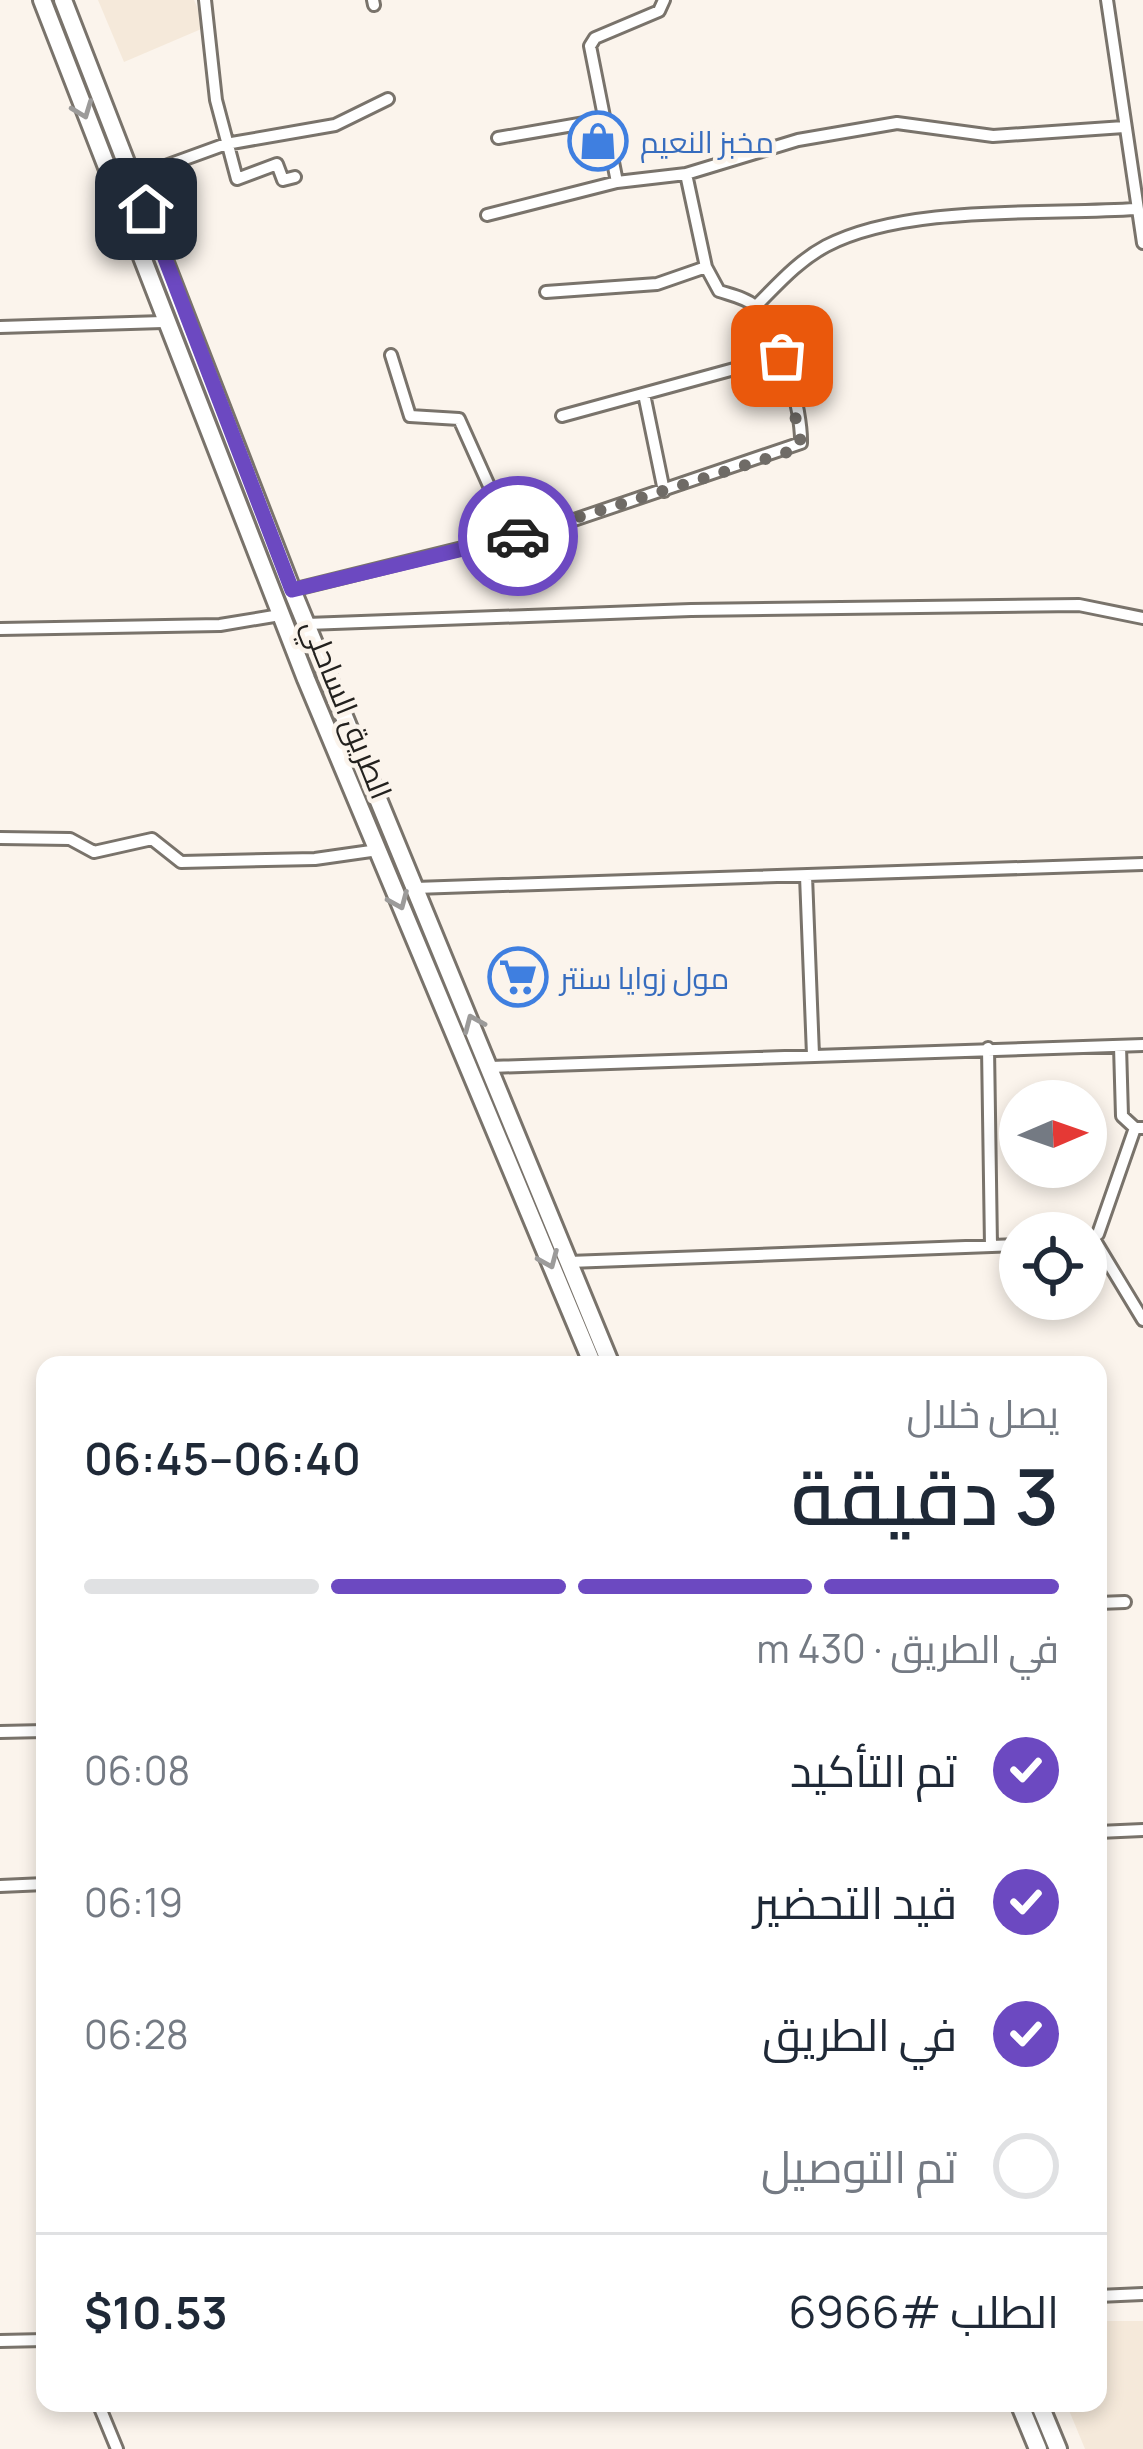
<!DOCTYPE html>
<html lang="ar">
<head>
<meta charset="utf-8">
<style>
	body { margin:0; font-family:Manrope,Cairo,sans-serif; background:#f6f6f7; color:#1f2937; direction:rtl; height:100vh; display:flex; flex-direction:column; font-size:45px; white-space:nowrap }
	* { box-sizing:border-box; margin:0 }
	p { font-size:39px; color:#747a83 }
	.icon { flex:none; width:66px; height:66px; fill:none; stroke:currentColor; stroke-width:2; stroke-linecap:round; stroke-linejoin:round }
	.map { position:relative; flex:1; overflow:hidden; direction:ltr }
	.details { position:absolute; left:36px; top:1356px; width:1071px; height:1056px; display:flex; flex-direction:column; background:#fff; border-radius:24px; box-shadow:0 6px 18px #0003; direction:rtl }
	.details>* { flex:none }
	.needle { width:78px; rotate:88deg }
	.buttons { position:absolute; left:999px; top:1080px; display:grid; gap:24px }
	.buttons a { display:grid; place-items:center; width:108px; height:108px; border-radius:50%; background:#fff; box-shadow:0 6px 18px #0003; font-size:60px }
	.pin { position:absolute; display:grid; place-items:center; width:102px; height:102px; color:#fff; margin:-51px; border-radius:24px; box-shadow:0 6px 18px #0006 }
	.courier { position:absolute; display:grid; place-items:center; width:120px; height:120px; margin:-60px; border:9px solid #6c49c1; border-radius:50%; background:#fff; color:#222; box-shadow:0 3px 15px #0007 }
	.headline em { font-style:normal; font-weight:600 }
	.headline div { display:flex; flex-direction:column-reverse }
	.headline { display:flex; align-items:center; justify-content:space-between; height:204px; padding:0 48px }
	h1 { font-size:78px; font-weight:600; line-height:90px }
	.bar { display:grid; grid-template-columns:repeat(4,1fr); gap:18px 12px; align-content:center; height:144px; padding:0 48px }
	.bar i { height:15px; border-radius:9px; background:#e0e1e3 }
	.bar .on { background:#6c49c1 }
	.bar p { grid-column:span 4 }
	.line { display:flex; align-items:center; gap:30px; padding:0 48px; border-top:3px solid #e0e1e3 }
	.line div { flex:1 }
	ol { padding:0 48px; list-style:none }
	li { display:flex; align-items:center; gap:36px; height:132px }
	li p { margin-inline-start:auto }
	li .icon { padding:12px; border-radius:50%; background:#6c49c1; color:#fff; stroke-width:4 }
	li:last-child { color:#747a83 }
	li i { width:66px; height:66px; border:6px solid #e0e1e3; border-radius:50% }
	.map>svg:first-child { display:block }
	.built { fill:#f5e9da }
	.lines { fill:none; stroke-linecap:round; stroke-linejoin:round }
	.minor-casing { stroke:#79736b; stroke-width:16 }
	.highway-casing { stroke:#79736b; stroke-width:22 }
	.minor { stroke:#fff; stroke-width:10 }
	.highway { stroke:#fff; stroke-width:16 }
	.oneway { stroke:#9c9b9a }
	.done { stroke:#6f6b66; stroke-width:12; stroke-dasharray:0 21.6 }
	.route { stroke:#6c49c1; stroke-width:15 }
	.labels { text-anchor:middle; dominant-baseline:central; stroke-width:9; stroke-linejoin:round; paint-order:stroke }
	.shop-label { font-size:30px; fill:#366cbe; stroke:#fbf4ec; text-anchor:start }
	.street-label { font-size:30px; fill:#23211e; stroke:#fbf4ec }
</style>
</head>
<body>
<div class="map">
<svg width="1143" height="2449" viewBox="0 0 1143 2449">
	<rect width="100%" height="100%" fill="#fbf4ec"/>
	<path class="built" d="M 98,0 L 194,0 L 206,27 L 124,62 Z
		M 1098,2321 L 1143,2321 L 1143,2449 L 1085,2449 L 1066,2403 L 1098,2403 Z"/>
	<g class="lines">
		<defs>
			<path id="minor" d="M 205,0 L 216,100 L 237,179 L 277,164 L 283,180 L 295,177
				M 373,0 L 374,5
				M 664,0 L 659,11 L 595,38 L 590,46 L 617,182 L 686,174 L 798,140 L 897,123 L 993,136 L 1124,127
				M 1107,0 L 1143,243
				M 498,138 L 602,120
				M 131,171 L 149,172 L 226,144 L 335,125 L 388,99
				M 487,215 L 617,182
				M 546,292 L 657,284 L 706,267
				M 756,306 C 778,284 798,261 826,246 C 907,204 1045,215 1136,209
				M 0,327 L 163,322
				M 391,355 L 410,416 L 459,419 L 512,537
				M 644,394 L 664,491
				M 562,416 L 782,356
				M 292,590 L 568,522 L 801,443 C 802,411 781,327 755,306 C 746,298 731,295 719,291 L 706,267 L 686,174
				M 307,624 L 691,610 L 1079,605 L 1143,618
				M 0,629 L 220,625 L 280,615
				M 0,838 L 70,839 L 94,852 L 152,839 L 181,862 L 315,859 L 378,850
				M 806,876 L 813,1055
				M 415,888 L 1143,864
				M 1120,1046 L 1122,1116 L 1135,1128 L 1143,1128
				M 988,1048 L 991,1246
				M 491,1067 L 1143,1045
				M 1094,1239 L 1143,1320
				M 1086,1242 L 1098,1234 L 1135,1128
				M 569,1262 L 1020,1245
				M 1098,1603 L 1125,1602
				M 0,1732 L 45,1731
				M 1098,1832 L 1143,1830
				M 0,1886 L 45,1884
				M 1098,2296 L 1143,2294
				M 0,2341 L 45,2340
				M 98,2403 L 117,2449"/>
			<path id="highway" d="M 42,0 L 306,679 L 593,1365
				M 63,0 L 292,590 L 611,1365
				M 1019,2403 L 1038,2449
				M 1039,2403 L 1058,2449"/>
		</defs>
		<use href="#minor" class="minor-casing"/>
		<use href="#highway" class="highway-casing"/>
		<use href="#minor" class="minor"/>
		<use href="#highway" class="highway"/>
	</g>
	<defs><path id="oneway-chevron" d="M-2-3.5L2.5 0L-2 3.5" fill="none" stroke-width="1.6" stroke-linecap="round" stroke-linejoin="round" transform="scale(3)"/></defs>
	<g class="oneway">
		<use href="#oneway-chevron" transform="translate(83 110) rotate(69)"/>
		<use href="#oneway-chevron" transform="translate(399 901) rotate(67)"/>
		<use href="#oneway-chevron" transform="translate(473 1023) rotate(-113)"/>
		<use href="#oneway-chevron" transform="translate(549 1260) rotate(67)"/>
	</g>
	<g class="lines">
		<path class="done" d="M 518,536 L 791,451 L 801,443 L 782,356"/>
		<path class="route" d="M 146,209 L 292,590 L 518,536"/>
	</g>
	<defs>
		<symbol id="shop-ring" viewBox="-11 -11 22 22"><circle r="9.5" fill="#fbf4ec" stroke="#3f7fe0" stroke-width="1.5"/><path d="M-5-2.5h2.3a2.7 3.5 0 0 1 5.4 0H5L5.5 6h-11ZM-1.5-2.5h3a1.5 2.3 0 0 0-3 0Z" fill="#3f7fe0"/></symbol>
		<symbol id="supermarket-ring" viewBox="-11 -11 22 22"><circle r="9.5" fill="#fbf4ec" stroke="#3f7fe0" stroke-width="1.5"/><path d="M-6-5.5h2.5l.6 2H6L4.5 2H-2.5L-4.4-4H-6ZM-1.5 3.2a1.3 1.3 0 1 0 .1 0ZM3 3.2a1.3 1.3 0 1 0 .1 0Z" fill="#3f7fe0"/></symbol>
	</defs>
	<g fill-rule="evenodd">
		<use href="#shop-ring" x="565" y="108" width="66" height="66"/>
		<use href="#supermarket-ring" x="485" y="944" width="66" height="66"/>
	</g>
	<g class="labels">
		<g class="shop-label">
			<text x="640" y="141">مخبز النعيم</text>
			<text x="560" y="977">مول زوايا سنتر</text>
		</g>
		<g class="street-label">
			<text transform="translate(348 709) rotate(68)">الطريق الساحلي</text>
		</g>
	</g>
</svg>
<div class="buttons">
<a><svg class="needle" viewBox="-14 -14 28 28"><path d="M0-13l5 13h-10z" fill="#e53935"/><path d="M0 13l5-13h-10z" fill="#747a83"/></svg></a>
<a><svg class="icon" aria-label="locate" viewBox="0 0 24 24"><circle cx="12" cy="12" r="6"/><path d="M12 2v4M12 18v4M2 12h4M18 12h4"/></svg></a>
</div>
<div class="pin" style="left:782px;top:356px;background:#ea580c"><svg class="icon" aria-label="bag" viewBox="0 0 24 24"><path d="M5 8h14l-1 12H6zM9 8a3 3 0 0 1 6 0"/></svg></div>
<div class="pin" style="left:146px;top:209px;background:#1f2937"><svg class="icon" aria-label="home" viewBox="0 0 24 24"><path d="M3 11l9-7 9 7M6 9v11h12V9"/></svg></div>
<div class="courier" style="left:518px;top:536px"><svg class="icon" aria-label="car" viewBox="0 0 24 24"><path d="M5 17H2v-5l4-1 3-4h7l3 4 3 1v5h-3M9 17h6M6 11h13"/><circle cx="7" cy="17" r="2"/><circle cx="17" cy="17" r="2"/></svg></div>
<section class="details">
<div class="headline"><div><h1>3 دقيقة</h1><p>يصل خلال</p></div><em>06:40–06:45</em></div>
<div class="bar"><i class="on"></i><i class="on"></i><i class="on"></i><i></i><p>في الطريق · 430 m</p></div>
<ol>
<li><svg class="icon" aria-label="check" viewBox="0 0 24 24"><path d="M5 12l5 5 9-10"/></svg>تم التأكيد<p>06:08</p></li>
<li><svg class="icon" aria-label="check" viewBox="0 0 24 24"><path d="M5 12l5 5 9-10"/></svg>قيد التحضير<p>06:19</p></li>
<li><svg class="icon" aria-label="check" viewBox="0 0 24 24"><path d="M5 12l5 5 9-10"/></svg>في الطريق<p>06:28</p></li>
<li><i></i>تم التوصيل</li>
</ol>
<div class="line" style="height:156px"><div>الطلب #6966</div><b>$10.53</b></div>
</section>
</div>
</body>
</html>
